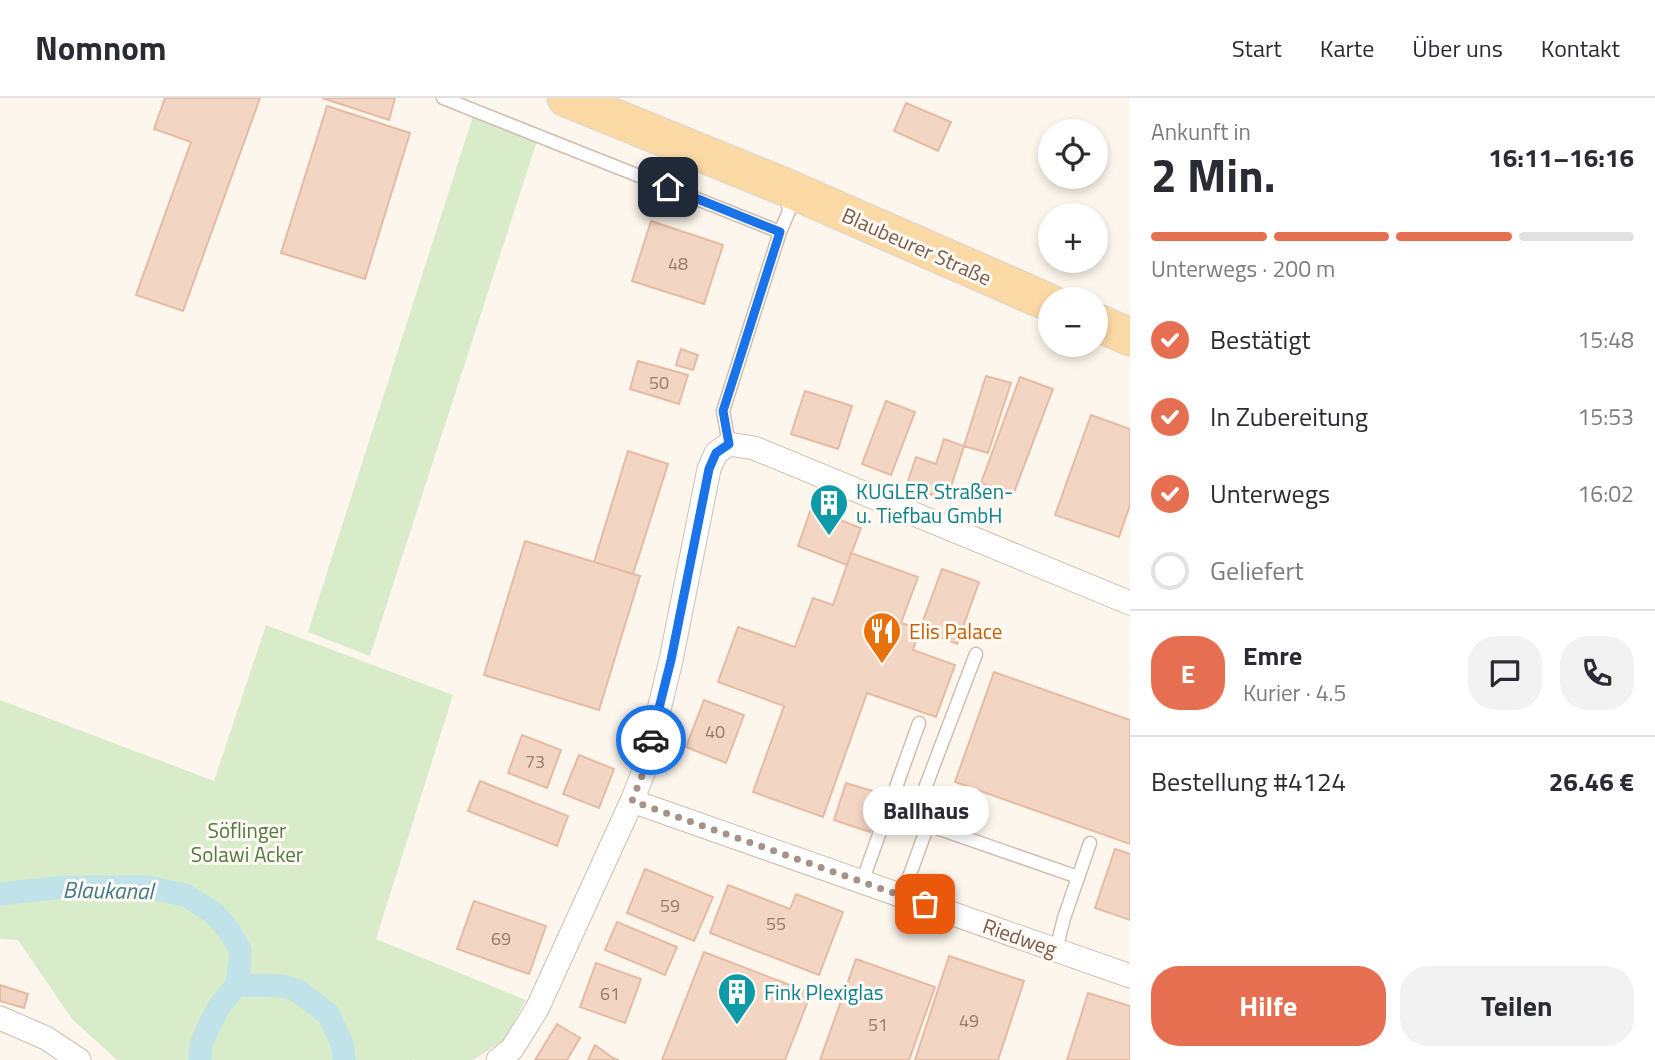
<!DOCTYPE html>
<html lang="de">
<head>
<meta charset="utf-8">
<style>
	body { margin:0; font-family:"Titillium Web",sans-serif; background:#f2f2f3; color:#2b2b33; height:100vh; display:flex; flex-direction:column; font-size:26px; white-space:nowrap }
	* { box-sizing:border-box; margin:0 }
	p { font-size:23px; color:#7c7c81 }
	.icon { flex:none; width:38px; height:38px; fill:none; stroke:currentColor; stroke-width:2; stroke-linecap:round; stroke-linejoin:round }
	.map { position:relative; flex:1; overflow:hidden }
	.sheet { display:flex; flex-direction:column; background:#fff; width:525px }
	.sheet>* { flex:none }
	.tools { position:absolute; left:1038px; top:21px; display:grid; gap:14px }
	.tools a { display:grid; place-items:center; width:70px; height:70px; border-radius:50%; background:#fff; box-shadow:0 4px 10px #0003; font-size:35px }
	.pin { position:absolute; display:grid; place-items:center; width:60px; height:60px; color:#fff; margin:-30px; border-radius:14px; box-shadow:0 4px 10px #0006 }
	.courier { position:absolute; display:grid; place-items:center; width:70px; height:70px; margin:-35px; border:5px solid #1a73e8; border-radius:50%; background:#fff; color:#222; box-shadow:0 2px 9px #0007 }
	.bubble { position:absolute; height:49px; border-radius:24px; background:#fff; box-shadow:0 4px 10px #0003; font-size:23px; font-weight:700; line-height:49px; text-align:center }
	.summary em { font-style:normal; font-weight:700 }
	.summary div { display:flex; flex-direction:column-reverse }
	.summary { display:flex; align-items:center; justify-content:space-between; height:119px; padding:0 21px }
	h1 { font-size:46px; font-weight:700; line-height:52px }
	.bar { display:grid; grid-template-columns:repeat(4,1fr); gap:10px 7px; align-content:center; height:84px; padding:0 21px }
	.bar i { height:9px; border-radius:5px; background:#e1e1e2 }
	.bar .on { background:#e76f51 }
	.bar p { grid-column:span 4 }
	.line { display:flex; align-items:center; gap:18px; padding:0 21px; border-top:2px solid #e1e1e2 }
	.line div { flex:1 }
	.round { display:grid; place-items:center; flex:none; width:74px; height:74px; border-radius:28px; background:#f2f2f3 }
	ol { padding:0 21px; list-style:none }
	li { display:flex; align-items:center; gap:21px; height:77px }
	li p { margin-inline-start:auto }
	li .icon { padding:7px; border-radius:50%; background:#e76f51; color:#fff; stroke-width:4 }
	li:last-child { color:#7c7c81 }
	li i { width:38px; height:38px; border:4px solid #e1e1e2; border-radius:50% }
	.button { display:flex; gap:14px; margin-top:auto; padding:14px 21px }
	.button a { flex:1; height:80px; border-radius:28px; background:#e76f51; color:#fff; font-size:28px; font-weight:700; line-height:80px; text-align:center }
	.button a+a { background:#f2f2f3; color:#2b2b33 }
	header { display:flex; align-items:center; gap:42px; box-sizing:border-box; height:98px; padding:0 35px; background:#fff; border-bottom:2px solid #e1e1e2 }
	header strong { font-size:33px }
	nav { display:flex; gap:38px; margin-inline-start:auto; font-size:24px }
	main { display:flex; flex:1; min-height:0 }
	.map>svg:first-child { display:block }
	.green { fill:#d8ecc9 }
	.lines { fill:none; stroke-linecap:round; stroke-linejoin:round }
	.canal { stroke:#bfe3e8; stroke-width:23 }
	.building { fill:#f3d5c3; stroke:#e6bba3; stroke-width:2 }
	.service-casing { stroke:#d1beb0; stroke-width:15 }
	.minor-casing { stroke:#d1beb0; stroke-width:25 }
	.primary-casing { stroke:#dad1cd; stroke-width:39 }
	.service { stroke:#fff; stroke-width:12 }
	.minor { stroke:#fff; stroke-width:23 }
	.primary { stroke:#fbd9a5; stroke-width:37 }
	.done { stroke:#a89285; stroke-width:7; stroke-dasharray:0 12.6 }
	.route { stroke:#1a73e8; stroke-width:9 }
	.labels { text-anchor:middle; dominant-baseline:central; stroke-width:6; stroke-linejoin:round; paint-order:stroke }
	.number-label { font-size:18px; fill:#987a6a }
	.street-label { font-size:21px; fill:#7a5c4d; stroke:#fffaf3 }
	.culture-label { font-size:21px; fill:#0d838f; stroke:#fffaf3; text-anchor:start }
	.food-label { font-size:21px; fill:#c56008; stroke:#fffaf3; text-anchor:start }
	.park-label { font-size:21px; fill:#537a41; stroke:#fffaf3 }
	.water-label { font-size:23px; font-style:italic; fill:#437c86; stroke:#fffaf3 }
</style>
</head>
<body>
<header>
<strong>Nomnom</strong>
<nav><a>Start</a><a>Karte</a><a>Über uns</a><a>Kontakt</a></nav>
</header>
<main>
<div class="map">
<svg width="1130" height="962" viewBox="0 0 1130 962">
	<rect width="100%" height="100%" fill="#fdf6ec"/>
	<path class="green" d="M 473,18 L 537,43 L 370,558 L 308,534 Z
		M 266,527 L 453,597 L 376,841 L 526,902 L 504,942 L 473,962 L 415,962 L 412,960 L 413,962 L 117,962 L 72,921 L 18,842 L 0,841 L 0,602 L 214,683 Z"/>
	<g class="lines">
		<path class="canal" d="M 0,796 L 64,789 L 147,789 L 185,797 L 214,815 L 230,834 L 240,852 L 240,862 L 237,887 L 220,907 L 208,930 L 201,947 L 200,962
			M 237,887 L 283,888 L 298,893 L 328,916 L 342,945 L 344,962"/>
	</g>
	<path class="building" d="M 165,0 L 260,0 L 183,213 L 136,197 L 191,44 L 154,31 Z
		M 322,0 L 395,0 L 389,22 Z
		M 906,5 L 951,24 L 938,53 L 894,33 Z
		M 327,8 L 410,35 L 365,181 L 281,155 Z
		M 651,123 L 723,147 L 704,206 L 632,183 Z
		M 681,251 L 698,257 L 693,272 L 676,267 Z
		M 638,263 L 688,277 L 679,306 L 630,291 Z
		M 986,278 L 1011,285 L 988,355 L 964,348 Z
		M 1020,279 L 1053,291 L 1013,397 L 981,385 Z
		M 805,293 L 852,308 L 838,351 L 791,336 Z
		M 886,303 L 915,314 L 891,377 L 862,366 Z
		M 1091,317 L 1130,331 L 1130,407 L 1119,439 L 1055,417 Z
		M 944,341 L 964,348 L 947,401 L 906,389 L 916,359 L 936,366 Z
		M 628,353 L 668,366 L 633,476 L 594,464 Z
		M 811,411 L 861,430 L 847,467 L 798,448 Z
		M 525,443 L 640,478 L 599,612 L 484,577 Z
		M 851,455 L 918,479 L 901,525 L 920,531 L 913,552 L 955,567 L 936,619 L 867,595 L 823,719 L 753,694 L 784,608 L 718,584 L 738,529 L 795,549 L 813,500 L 833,507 Z
		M 942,471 L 979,484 L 957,546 L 920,531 Z
		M 994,574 L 1130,622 L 1130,746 L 955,684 Z
		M 704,602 L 744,617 L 726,665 L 686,649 Z
		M 522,637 L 561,652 L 547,690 L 508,675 Z
		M 579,657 L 614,671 L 599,710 L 563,696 Z
		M 480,683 L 568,718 L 557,748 L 468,713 Z
		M 846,685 L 882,696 L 870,734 L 834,722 Z
		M 1115,751 L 1130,756 L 1130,822 L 1095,810 Z
		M 645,771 L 713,799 L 694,843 L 627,815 Z
		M 728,787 L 790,811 L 796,796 L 843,814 L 819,877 L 710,835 Z
		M 474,803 L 546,828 L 529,876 L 457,851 Z
		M 617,824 L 677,849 L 665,877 L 605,852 Z
		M 704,854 L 811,895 L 785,962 L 662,962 Z
		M 949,858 L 1024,883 L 998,962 L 915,962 Z
		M 856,861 L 935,889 L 909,962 L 820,962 Z
		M 596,865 L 641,881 L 625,925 L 580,909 Z
		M 0,887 L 28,896 L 24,910 L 0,903 Z
		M 1088,895 L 1130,908 L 1130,962 L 1067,962 Z
		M 557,926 L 580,940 L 567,962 L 535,962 Z
		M 595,947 L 613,960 L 619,962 L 588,962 Z"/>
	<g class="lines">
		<defs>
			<path id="service" d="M 443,0 L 780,134 L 789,113 L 786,97
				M 729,346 L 723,313 L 780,134
				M 928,727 L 1078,779
				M 862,784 L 919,625
				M 902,798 L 928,727 L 922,698 L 976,556
				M 1056,852 L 1064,820 L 1090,745"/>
			<path id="minor" d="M 632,703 L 1130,878
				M 0,920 L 46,940 L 79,962
				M 498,962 L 512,951 L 537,911 L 632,703 L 645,670 L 671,562 L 709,371 L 716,355 L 729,346 L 754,350 L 1130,505"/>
			<path id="primary" d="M 566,0 L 785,89 L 1050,205
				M 1096,224 L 1130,239"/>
		</defs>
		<use href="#service" class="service-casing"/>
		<use href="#minor" class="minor-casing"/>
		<use href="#primary" class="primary-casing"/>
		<use href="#service" class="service"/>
		<use href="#minor" class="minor"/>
		<use href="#primary" class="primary"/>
	</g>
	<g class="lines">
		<path class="done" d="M 651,642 L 645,670 L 632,703 L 925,806"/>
		<path class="route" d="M 651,642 L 671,562 L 709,371 L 716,355 L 729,346 L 723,313 L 780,134 L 668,89"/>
	</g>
	<defs>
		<symbol id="building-pin" viewBox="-11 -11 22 30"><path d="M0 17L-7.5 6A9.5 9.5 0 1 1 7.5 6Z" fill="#0f9aa8" stroke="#fffaf3"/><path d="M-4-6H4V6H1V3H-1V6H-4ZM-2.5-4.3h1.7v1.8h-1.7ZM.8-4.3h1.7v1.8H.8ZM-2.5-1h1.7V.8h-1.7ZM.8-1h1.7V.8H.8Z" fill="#fff"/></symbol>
		<symbol id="restaurant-pin" viewBox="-11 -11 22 30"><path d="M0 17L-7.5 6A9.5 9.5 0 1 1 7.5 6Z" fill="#e8710a" stroke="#fffaf3"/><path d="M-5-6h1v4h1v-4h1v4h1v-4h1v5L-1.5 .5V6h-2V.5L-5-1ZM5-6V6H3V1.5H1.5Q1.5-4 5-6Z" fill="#fff"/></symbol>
	</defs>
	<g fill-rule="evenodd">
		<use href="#building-pin" x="807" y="383" width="44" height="60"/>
		<use href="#restaurant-pin" x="860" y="511" width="44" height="60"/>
		<use href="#building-pin" x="715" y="872" width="44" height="60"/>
	</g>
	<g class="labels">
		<g class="number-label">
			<text x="678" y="165">48</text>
			<text x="659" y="284">50</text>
			<text x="715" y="633">40</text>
			<text x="535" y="663">73</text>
			<text x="670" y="807">59</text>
			<text x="776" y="825">55</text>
			<text x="501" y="840">69</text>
			<text x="610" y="895">61</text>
			<text x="969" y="922">49</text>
			<text x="878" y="926">51</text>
		</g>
		<g class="street-label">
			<text transform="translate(917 148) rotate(24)">Blaubeurer Straße</text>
			<text transform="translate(1020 839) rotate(19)">Riedweg</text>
		</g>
		<g class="culture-label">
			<text x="856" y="393">KUGLER Straßen-<tspan x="856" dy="24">u. Tiefbau GmbH</tspan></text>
			<text x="764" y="894">Fink Plexiglas</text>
		</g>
		<g class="food-label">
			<text x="909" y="533">Elis Palace</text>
		</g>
		<g class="park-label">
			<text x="247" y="732">Söflinger<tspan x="247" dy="24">Solawi Acker</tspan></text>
		</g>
		<g class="water-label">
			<text transform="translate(108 792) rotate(1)">Blaukanal</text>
		</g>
	</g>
</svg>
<div class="tools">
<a><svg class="icon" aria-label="locate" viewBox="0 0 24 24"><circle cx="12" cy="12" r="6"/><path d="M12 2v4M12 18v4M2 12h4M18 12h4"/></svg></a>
<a>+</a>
<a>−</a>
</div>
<div class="pin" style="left:925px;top:806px;background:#ea580c"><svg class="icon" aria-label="bag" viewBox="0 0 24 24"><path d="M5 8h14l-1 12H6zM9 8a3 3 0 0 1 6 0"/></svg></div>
<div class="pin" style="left:668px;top:89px;background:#1f2937"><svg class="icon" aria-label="home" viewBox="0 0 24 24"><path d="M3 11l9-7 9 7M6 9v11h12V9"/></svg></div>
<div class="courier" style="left:651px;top:642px"><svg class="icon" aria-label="car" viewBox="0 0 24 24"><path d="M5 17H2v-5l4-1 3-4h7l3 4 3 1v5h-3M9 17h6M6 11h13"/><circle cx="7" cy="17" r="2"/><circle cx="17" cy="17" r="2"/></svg></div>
<div class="bubble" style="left:863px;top:688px;width:126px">Ballhaus</div>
</div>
<section class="sheet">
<div class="summary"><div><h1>2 Min.</h1><p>Ankunft in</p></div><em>16:11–16:16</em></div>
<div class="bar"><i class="on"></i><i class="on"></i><i class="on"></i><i></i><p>Unterwegs · 200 m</p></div>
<ol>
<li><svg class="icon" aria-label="check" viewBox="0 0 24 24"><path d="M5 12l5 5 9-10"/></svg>Bestätigt<p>15:48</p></li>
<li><svg class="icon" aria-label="check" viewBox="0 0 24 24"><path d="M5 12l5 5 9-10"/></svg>In Zubereitung<p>15:53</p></li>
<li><svg class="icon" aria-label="check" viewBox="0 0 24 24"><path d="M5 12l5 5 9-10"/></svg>Unterwegs<p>16:02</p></li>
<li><i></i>Geliefert</li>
</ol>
<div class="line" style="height:126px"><b class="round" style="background:#e76f51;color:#fff">E</b><div><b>Emre</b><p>Kurier · 4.5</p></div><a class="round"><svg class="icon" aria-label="chat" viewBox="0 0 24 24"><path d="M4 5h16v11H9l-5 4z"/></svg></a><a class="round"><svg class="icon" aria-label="phone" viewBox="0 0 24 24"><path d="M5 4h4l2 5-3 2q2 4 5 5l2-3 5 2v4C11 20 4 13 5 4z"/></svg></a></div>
<div class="line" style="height:91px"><div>Bestellung #4124</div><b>26.46 €</b></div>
<div class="button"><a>Hilfe</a><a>Teilen</a></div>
</section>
</main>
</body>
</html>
